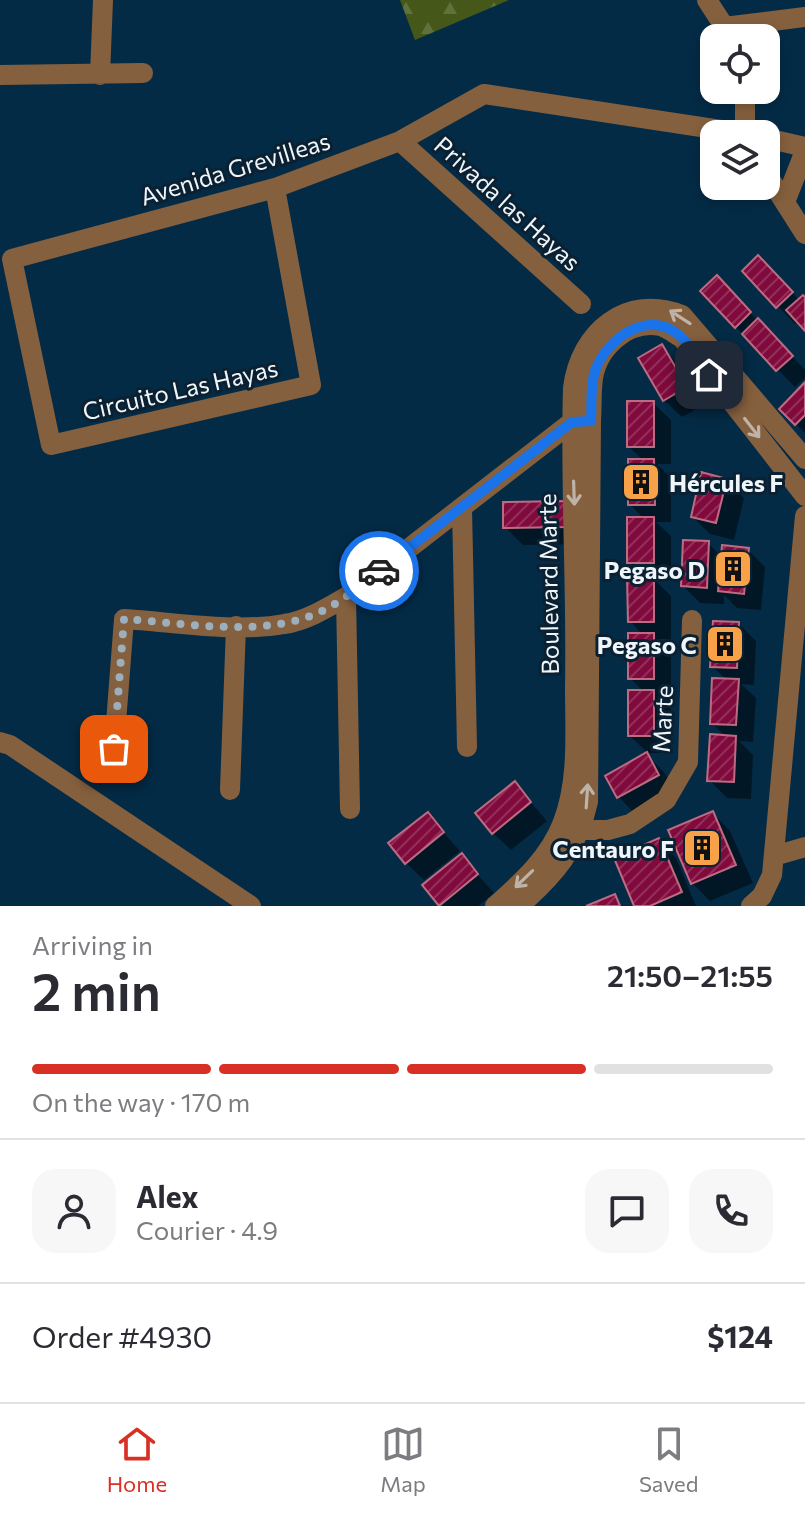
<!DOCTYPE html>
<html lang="en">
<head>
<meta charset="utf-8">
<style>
	body { margin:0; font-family:Commissioner,sans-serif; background:#f7f7f7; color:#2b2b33; height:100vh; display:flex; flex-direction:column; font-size:30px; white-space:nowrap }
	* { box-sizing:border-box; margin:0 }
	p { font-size:26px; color:#7c7c81 }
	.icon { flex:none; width:44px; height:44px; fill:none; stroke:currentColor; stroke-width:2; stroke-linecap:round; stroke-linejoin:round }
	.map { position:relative; height:906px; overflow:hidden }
	.panel { display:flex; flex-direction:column; background:#fff; flex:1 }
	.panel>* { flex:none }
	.controls { position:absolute; left:700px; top:24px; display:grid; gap:16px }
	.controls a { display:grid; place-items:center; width:80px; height:80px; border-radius:16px; background:#fff; box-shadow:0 4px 12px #0003; font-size:40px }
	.pin { position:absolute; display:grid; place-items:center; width:68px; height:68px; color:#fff; margin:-34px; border-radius:16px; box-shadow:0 4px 12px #0006 }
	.courier { position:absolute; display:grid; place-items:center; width:80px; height:80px; margin:-40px; border:6px solid #1a73e8; border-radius:50%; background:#fff; color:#222; box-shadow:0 2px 10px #0007 }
	.headline em { font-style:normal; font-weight:600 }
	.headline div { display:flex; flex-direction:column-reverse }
	.headline { display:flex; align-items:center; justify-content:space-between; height:136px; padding:0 32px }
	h1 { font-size:52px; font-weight:600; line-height:60px }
	.bar { display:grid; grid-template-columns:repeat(4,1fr); gap:12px 8px; align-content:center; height:96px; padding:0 32px }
	.bar i { height:10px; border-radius:6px; background:#e1e1e2 }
	.bar .selected { background:#d93025 }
	.bar p { grid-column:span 4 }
	.line { display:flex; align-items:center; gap:20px; padding:0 32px; border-top:2px solid #e1e1e2 }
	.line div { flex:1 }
	.round { display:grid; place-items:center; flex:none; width:84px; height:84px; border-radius:24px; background:#f7f7f7 }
	.menu { display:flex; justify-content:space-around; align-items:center; height:112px; border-top:2px solid #e1e1e2; background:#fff; font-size:22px; color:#7c7c81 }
	.menu a { display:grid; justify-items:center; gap:4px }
	.menu .selected { color:#d93025 }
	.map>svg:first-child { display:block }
	.forest { fill:url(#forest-firs) }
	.shadow { fill:#0007 }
	.building { fill:url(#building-hatch); stroke:#bd6b81; stroke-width:2 }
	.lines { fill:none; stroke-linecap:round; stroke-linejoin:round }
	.minor { stroke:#85603e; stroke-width:20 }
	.oneway { stroke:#bfb2a6 }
	.done { stroke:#9dafbc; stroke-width:8; stroke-dasharray:0 14.4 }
	.route { stroke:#1a73e8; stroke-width:10 }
	.labels { text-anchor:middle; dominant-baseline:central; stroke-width:6; stroke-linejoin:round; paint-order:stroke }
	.street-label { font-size:24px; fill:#eff6fb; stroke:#0b2132 }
	.poi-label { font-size:24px; font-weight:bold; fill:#eff6fb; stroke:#0b2132; text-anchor:end }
</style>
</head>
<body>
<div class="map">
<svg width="805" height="906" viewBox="0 0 805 906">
	<defs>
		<pattern id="forest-firs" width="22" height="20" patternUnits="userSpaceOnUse" patternTransform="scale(2)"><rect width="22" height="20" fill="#465819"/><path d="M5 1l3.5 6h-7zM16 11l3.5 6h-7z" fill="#61713b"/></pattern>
		<pattern id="building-hatch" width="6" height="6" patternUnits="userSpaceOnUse" patternTransform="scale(2)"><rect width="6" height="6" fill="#810a3d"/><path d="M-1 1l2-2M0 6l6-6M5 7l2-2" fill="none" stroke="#932e5a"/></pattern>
	</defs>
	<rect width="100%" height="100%" fill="#042b46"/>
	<path class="forest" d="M 400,0 L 509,0 L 415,40 Z"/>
	<path class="shadow" d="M 776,275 L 799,300 L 805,300 L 805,328 L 798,321 L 795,324 L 778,306 Z
		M 717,278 L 805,370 L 805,378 L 795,387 L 736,327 Z
		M 662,347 L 679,365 L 703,405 L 682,417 L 664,400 Z
		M 805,385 L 805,433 L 781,409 Z
		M 653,403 L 671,420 L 671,464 L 657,464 L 671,478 L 671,522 L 656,522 L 671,536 L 671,580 L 655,580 L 671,596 L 671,639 L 658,639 L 671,652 L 671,696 L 657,696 L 671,709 L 671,753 L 648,753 L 630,736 L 644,692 L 630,678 L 643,635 L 630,621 L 645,578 L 629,562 L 644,519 L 630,504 L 644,461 L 629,447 Z
		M 726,480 L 744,498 L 734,540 L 710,534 L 693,517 Z
		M 565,503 L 583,544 L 523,545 L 505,527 Z
		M 708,543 L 723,558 L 748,550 L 765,567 L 761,610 L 737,608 L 724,595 L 724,604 L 700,603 L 683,586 Z
		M 739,624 L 756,641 L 754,685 L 741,684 L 756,698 L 753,742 L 739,741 L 753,755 L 751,799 L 727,798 L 709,780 L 726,737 L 712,723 L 727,680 L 712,666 Z
		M 647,755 L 664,772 L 676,793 L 636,815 L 619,797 Z
		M 515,784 L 547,821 L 511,850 L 493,833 Z
		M 713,813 L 730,831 L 753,883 L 710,901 L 692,883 Z
		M 427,814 L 460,851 L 424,880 L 406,863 Z
		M 658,841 L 676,858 L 696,906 L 636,906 Z
		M 461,856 L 494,893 L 478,906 L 442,906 L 425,886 Z"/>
	<path class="building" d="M 758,255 L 793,292 L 776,308 L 742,271 Z
		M 717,275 L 751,312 L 735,328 L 700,291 Z
		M 803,295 L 805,297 L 805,331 L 786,310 Z
		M 758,318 L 793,356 L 776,371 L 742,334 Z
		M 662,344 L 687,387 L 663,401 L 638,358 Z
		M 805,382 L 805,415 L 795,425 L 779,409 Z
		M 627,401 L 654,401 L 654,447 L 627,447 Z
		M 628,459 L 654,459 L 655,505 L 628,505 Z
		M 701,472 L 727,479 L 716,523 L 691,517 Z
		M 566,501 L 566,527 L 503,528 L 503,502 Z
		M 627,517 L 654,517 L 654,563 L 627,563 Z
		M 683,540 L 709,541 L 707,588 L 681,586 Z
		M 722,545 L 749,548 L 744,594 L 718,591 Z
		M 627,576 L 654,576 L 654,622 L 628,622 Z
		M 713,621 L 739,622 L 737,668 L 710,667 Z
		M 628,633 L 654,633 L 654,679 L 628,679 Z
		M 712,678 L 739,679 L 736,725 L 710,724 Z
		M 628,690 L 654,690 L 654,736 L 628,736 Z
		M 710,734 L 736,736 L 734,782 L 707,781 Z
		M 647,752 L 659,775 L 617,798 L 605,776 Z
		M 515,781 L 531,802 L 492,834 L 475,813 Z
		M 713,811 L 736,865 L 691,884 L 668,830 Z
		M 428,812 L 444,832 L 405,864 L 388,843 Z
		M 659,838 L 682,892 L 650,906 L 634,906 L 614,858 Z
		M 462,853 L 478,874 L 439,906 L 422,885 Z
		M 615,894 L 620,906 L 586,906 Z"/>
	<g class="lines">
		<path class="minor" d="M 707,0 L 731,37
			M 724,27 L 805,17
			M 0,75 L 143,73
			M 100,75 L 103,0
			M 745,134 L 745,90
			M 766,138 L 805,147
			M 400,141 L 581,304
			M 766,173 L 805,234
			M 785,202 L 805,151
			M 12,259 L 275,188 L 400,141 L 484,94 L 747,134
			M 12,259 L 51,445 L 311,385 L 275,188
			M 462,508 L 467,747
			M 346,597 L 350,809
			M 0,742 L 10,745 L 251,906
			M 114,749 L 124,619 C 174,622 235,633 284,624 C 306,621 327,608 346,597 L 572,422 L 579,422
			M 230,790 L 236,626
			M 570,827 L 582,830 L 608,830 L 630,824 L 666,800 L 688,762 L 692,620
			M 774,856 L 805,847
			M 495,906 C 522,882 550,857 563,822 C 579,780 575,732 575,688 C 577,588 570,488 573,388 C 580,332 626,293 682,315 L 805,459
			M 519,906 C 554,876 578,848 588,802 L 591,421 C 592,407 591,392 593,378 C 598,347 628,320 660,326 C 667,328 675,334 682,338 L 805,496
			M 751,906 L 762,896 L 772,875 L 805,516"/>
	</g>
	<defs><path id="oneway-shaft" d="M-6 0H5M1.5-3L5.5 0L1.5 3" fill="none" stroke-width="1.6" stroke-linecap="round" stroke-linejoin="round" transform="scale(2)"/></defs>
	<g class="oneway">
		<use href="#oneway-shaft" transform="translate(680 317) rotate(-147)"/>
		<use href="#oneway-shaft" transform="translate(752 428) rotate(52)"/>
		<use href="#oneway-shaft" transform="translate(574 493) rotate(88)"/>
		<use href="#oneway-shaft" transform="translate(587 796) rotate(-86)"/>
		<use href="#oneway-shaft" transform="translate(524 879) rotate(136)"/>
	</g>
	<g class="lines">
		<path class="done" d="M 114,749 L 124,619 C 185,623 268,639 324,610 C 344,600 362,585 379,571"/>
		<path class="route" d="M 379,571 L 572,422 L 591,421 C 592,406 590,386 595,371 C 607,337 652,306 683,339 C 693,350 701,363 709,375"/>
	</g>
	<defs>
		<symbol id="building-square" viewBox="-11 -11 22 22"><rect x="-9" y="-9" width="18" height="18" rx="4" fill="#f7a148" stroke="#0b2132"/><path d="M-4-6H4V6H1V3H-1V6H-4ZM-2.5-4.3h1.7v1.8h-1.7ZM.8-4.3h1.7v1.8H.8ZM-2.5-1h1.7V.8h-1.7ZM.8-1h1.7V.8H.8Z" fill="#111"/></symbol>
	</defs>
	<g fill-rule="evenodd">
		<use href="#building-square" x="619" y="460" width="44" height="44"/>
		<use href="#building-square" x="711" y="547" width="44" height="44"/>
		<use href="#building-square" x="703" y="622" width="44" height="44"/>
		<use href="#building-square" x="680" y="826" width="44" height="44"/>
	</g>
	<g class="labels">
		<g class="street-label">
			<text transform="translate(235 168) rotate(-17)">Avenida Grevilleas</text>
			<text transform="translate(508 203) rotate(42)">Privada las Hayas</text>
			<text transform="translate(180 389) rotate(-13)">Circuito Las Hayas</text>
			<text transform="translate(548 584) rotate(-91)">Boulevard Marte</text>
			<text transform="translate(662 719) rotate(-87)">Marte</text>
		</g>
		<g class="poi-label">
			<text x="669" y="482" text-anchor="start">Hércules F</text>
			<text x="705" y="569">Pegaso D</text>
			<text x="697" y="644">Pegaso C</text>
			<text x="674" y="848">Centauro F</text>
		</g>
	</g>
</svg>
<div class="controls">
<a><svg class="icon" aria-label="locate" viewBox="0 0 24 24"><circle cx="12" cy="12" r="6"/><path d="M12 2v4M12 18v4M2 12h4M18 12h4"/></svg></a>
<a><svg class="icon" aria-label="layers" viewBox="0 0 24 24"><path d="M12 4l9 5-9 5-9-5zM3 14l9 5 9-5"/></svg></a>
</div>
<div class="pin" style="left:114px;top:749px;background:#ea580c"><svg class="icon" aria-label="bag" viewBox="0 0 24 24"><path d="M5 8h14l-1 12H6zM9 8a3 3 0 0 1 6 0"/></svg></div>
<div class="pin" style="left:709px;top:375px;background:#1f2937"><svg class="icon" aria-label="home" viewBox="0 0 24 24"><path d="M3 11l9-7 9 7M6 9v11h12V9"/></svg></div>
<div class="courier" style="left:379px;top:571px"><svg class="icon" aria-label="car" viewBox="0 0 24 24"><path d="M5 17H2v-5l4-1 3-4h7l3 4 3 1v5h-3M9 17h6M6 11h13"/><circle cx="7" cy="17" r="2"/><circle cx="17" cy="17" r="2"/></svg></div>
</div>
<section class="panel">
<div class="headline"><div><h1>2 min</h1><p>Arriving in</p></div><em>21:50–21:55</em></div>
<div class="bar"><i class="selected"></i><i class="selected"></i><i class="selected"></i><i></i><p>On the way · 170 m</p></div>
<div class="line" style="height:144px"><a class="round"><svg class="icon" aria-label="person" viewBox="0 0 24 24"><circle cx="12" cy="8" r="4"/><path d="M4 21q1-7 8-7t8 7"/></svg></a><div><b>Alex</b><p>Courier · 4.9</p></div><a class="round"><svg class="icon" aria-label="chat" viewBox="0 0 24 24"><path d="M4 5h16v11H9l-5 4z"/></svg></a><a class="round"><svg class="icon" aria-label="phone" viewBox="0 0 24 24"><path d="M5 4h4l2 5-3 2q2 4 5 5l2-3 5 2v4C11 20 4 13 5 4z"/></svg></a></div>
<div class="line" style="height:104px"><div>Order #4930</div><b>$124</b></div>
</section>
<nav class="menu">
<a class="selected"><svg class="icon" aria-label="home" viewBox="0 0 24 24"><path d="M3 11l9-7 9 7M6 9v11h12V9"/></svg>Home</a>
<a><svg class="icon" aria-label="map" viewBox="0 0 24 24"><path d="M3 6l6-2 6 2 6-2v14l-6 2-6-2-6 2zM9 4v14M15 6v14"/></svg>Map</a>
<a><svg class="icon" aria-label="saved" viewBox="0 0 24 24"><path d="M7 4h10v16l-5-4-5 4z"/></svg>Saved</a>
</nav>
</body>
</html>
